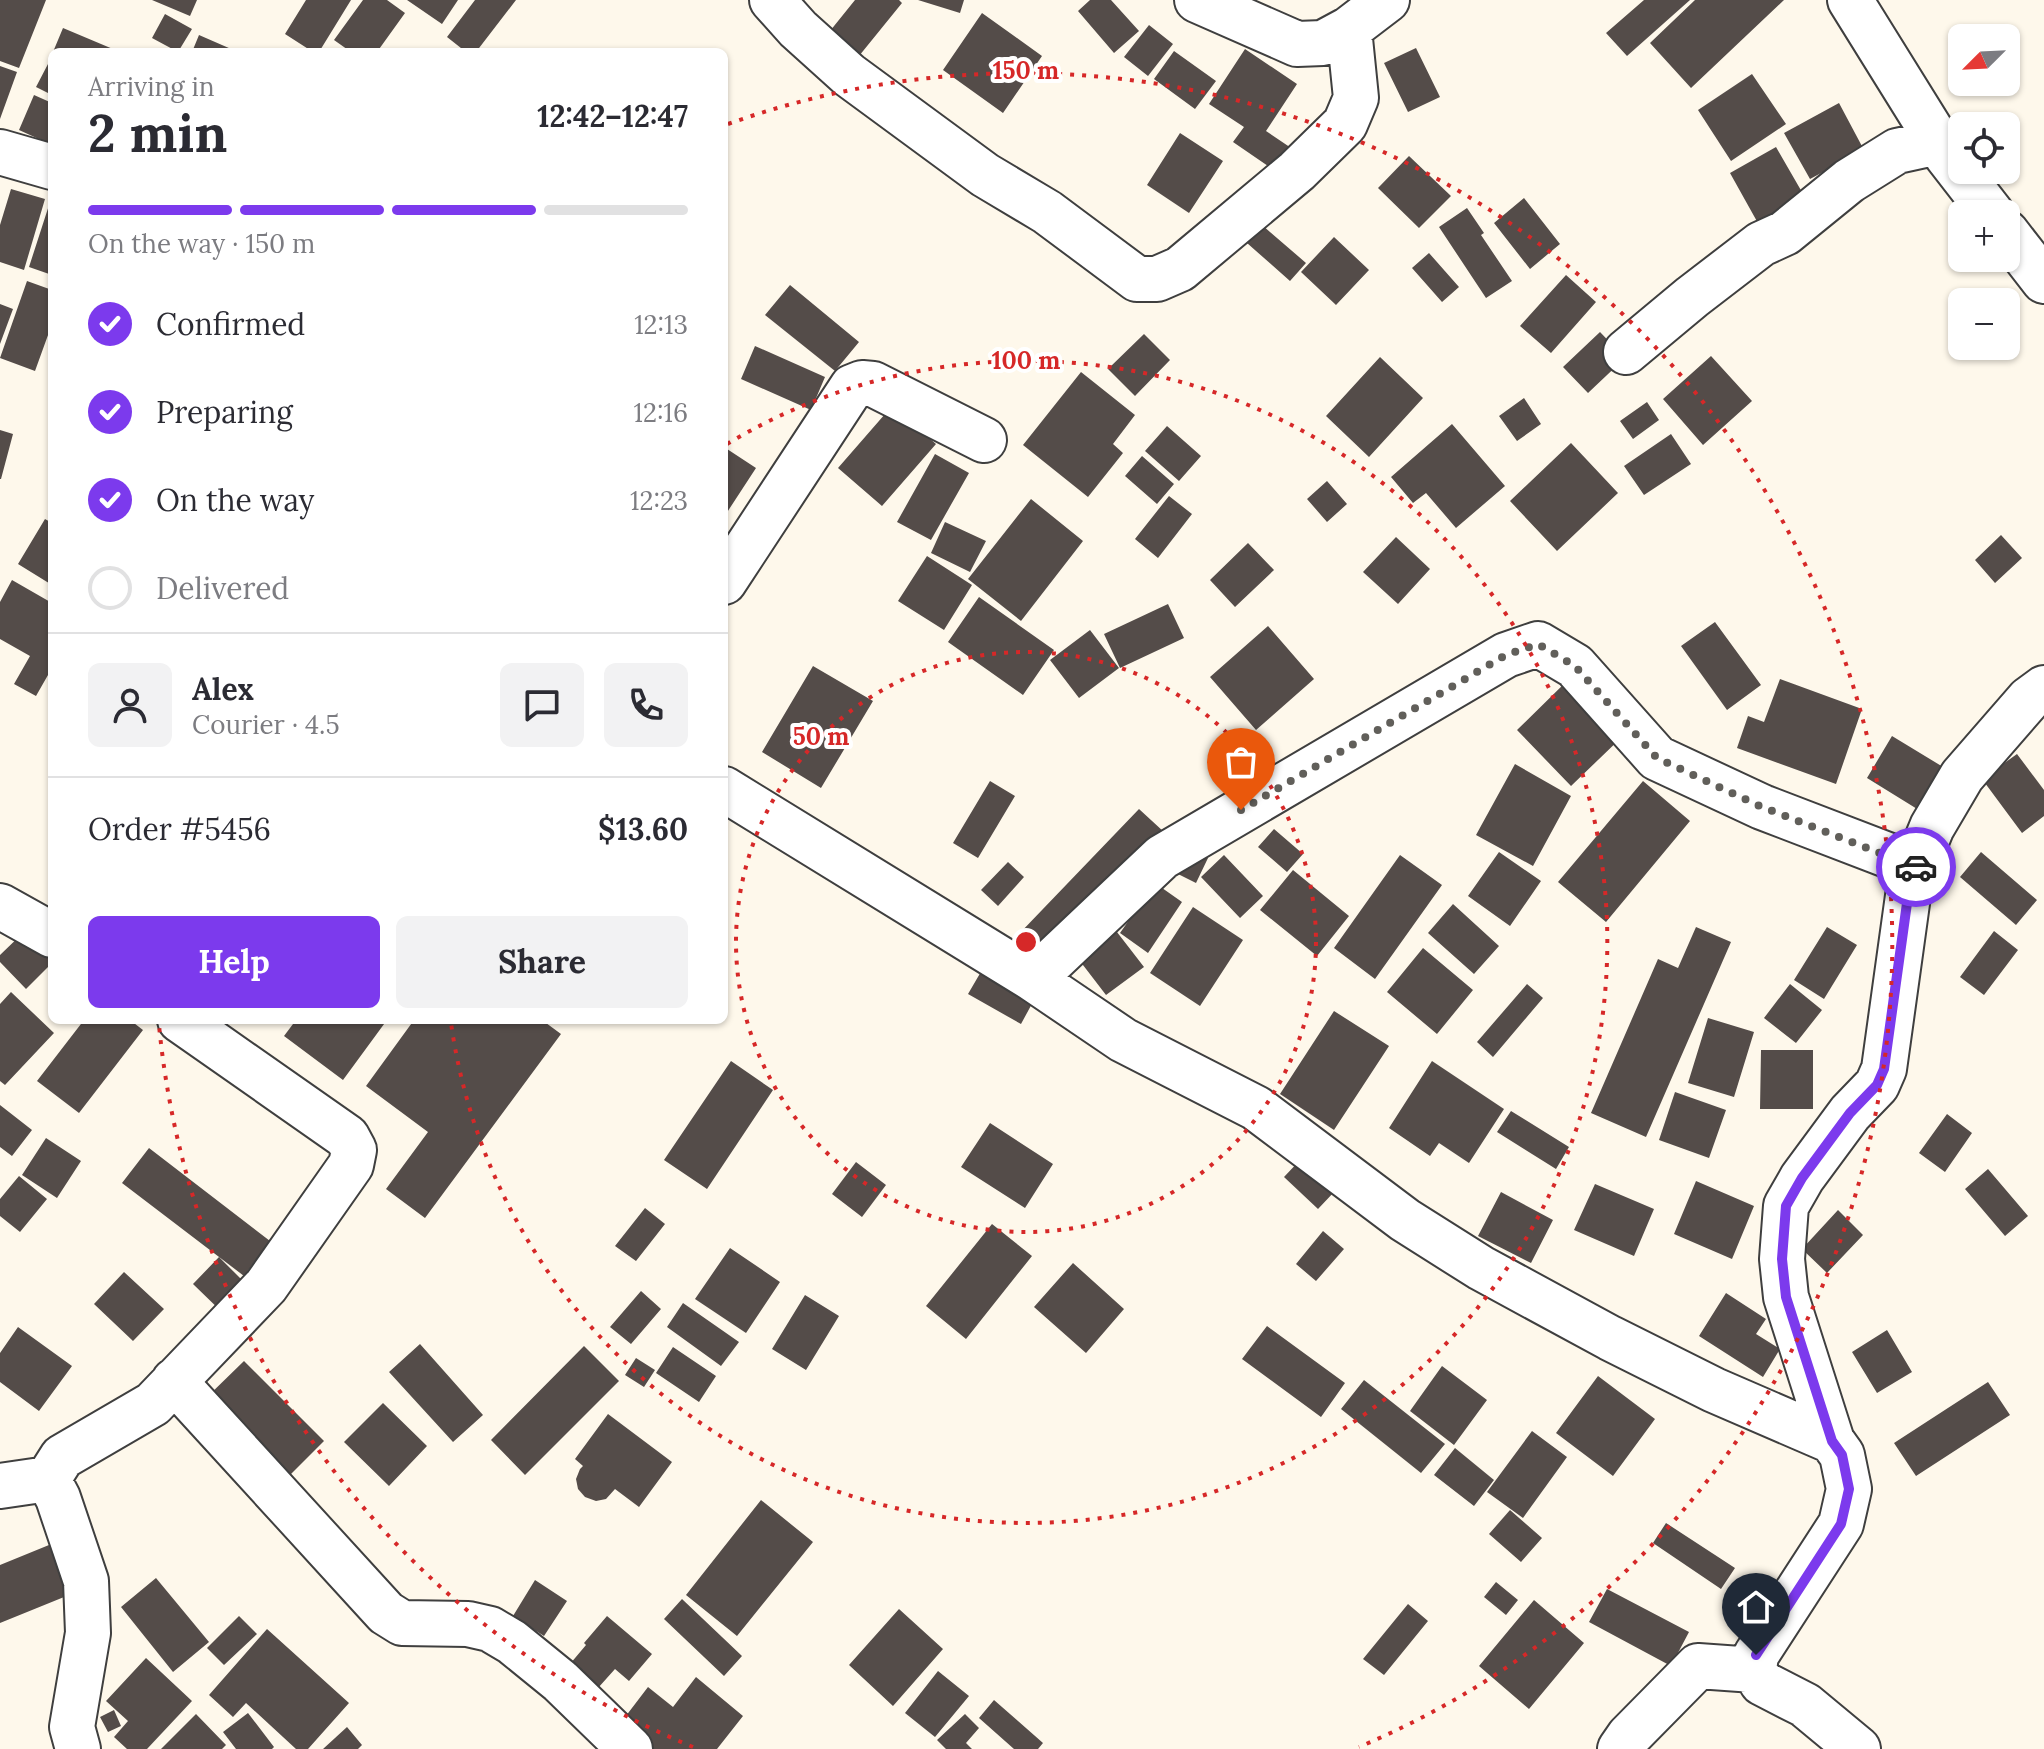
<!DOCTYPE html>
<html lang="en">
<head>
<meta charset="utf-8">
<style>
	body { margin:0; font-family:Lora,serif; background:#f2f2f3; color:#2b2b33; height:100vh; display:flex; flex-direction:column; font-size:30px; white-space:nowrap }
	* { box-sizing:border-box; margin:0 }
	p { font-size:26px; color:#7c7c81 }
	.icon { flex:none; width:44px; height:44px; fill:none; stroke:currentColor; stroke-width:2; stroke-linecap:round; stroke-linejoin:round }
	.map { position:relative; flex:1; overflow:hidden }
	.details { position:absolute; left:48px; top:48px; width:680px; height:976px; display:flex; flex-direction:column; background:#fff; border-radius:12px; box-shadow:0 2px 6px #0004 }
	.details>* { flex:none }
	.needle { width:52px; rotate:246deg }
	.controls { position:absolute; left:1948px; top:24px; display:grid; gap:16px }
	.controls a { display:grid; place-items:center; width:72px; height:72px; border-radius:12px; background:#fff; box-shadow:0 2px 6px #0004; font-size:40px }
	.pin { position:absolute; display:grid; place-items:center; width:68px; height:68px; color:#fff; margin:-82px -34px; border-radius:50% 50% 50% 0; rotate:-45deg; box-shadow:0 0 8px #0007 }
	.pin .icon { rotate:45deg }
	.courier { position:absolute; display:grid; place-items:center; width:80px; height:80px; margin:-40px; border:6px solid #7c3aed; border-radius:50%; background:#fff; color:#222; box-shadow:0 2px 10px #0007 }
	.headline em { font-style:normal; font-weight:700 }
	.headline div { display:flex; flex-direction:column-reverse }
	.headline { display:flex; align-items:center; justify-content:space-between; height:136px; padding:0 40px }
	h1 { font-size:52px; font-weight:700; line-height:60px }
	.bar { display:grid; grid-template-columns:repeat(4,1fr); gap:12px 8px; align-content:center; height:96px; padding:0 40px }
	.bar i { height:10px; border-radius:6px; background:#e1e1e2 }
	.bar .selected { background:#7c3aed }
	.bar p { grid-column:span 4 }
	.line { display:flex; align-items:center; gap:20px; padding:0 40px; border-top:2px solid #e1e1e2 }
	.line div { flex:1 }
	.round { display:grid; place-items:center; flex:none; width:84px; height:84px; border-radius:12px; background:#f2f2f3 }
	ol { padding:0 40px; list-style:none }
	li { display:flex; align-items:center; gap:24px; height:88px }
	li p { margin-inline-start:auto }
	li .icon { padding:8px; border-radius:50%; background:#7c3aed; color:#fff; stroke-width:4 }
	li:last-child { color:#7c7c81 }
	li i { width:44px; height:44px; border:4px solid #e1e1e2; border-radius:50% }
	.button { display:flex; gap:16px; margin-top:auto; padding:16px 40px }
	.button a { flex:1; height:92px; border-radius:12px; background:#7c3aed; color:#fff; font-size:32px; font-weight:700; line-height:92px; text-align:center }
	.button a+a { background:#f2f2f3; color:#2b2b33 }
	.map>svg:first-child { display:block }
	.building { fill:#544c49 }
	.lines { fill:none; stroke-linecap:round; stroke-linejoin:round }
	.minor-casing { stroke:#3f3f3f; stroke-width:48 }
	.minor { stroke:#fff; stroke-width:44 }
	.done { stroke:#615f5a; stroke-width:8; stroke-dasharray:0 14.4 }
	.route { stroke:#7c3aed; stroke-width:10 }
	.ring { fill:none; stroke:#d62828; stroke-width:4; stroke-dasharray:4 8 }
	.centre { fill:#d62828; stroke:#fff; stroke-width:4 }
	.ring-label { font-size:24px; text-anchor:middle; font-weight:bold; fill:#d62828; stroke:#fff; stroke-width:8; stroke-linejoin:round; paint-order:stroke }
</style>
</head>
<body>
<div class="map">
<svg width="2044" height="1749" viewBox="0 0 2044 1749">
	<rect width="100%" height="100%" fill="#fef8eb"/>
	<path class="building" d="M 0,0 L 46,0 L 19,68 L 0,61 Z
		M 152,0 L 197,0 L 190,16 Z
		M 306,0 L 351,0 L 319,52 L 313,52 L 285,34 Z
		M 363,0 L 387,0 L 405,13 L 377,52 L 351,52 L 334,40 Z
		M 407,0 L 458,0 L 442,24 Z
		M 475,0 L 516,0 L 476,52 L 466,52 L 447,37 Z
		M 855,0 L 899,0 L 902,3 L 859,56 L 830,31 Z
		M 918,0 L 964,0 L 960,13 Z
		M 1090,0 L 1111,0 L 1139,31 L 1114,53 L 1078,11 Z
		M 1644,0 L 1690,0 L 1627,56 L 1606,33 Z
		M 1695,0 L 1784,0 L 1691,88 L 1650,43 Z
		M 982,13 L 1042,56 L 1003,113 L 943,70 Z
		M 165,14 L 192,29 L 178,52 L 152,38 Z
		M 1149,25 L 1173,44 L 1148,76 L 1124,57 Z
		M 63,28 L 120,52 L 53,52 Z
		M 199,35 L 238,52 L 192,52 Z
		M 1416,48 L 1440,97 L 1408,112 L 1384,63 Z
		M 1245,49 L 1297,84 L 1266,131 L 1303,156 L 1287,179 L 1233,142 L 1244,127 L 1209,104 Z
		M 1174,51 L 1216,81 L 1195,109 L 1154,79 Z
		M 48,64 L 52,66 L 52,95 L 36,87 Z
		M 0,66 L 17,72 L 0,119 Z
		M 1752,74 L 1786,124 L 1731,161 L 1698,110 Z
		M 34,95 L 52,103 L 52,145 L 19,130 Z
		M 1839,103 L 1864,150 L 1810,179 L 1784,133 Z
		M 1180,133 L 1223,161 L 1189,213 L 1147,185 Z
		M 1776,147 L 1806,199 L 1759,225 L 1730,173 Z
		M 1409,156 L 1451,196 L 1419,228 L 1378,188 Z
		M 11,189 L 45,199 L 24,270 L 0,262 L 0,225 Z
		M 1524,198 L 1560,244 L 1530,269 L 1494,223 Z
		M 51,199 L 52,199 L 52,275 L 29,267 Z
		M 1467,208 L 1484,233 L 1481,235 L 1512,281 L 1486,298 L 1439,227 Z
		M 1262,225 L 1306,263 L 1290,281 L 1247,243 Z
		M 1334,237 L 1369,270 L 1336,305 L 1301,272 Z
		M 1429,253 L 1459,287 L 1442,302 L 1412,268 Z
		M 1566,275 L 1596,302 L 1551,353 L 1520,326 Z
		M 27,281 L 52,290 L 52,324 L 35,371 L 0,358 Z
		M 790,285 L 859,342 L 835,371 L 765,315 Z
		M 0,304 L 13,309 L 0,344 Z
		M 1600,332 L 1625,358 L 1588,393 L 1563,367 Z
		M 1144,334 L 1170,360 L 1135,396 L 1108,369 Z
		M 755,346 L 825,377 L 811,410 L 741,379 Z
		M 1711,356 L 1752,401 L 1703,445 L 1663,399 Z
		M 1380,357 L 1423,398 L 1369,457 L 1326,416 Z
		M 1081,372 L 1135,415 L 1113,444 L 1123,453 L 1088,497 L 1023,445 Z
		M 1524,398 L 1541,424 L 1517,441 L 1499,416 Z
		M 1647,402 L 1659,420 L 1633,439 L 1620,421 Z
		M 892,406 L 936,444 L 882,506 L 838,468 Z
		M 1452,424 L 1505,486 L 1456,528 L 1426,493 L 1413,503 L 1391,477 Z
		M 1167,426 L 1201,456 L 1179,481 L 1145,451 Z
		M 0,430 L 13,434 L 1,479 L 0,479 Z
		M 1671,434 L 1691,464 L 1644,495 L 1624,466 Z
		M 1571,443 L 1618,493 L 1557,551 L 1510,501 Z
		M 724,447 L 756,468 L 724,517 Z
		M 935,454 L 969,473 L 931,540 L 897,522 Z
		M 1142,456 L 1174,484 L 1157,504 L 1125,476 Z
		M 1327,481 L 1347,504 L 1327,522 L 1307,499 Z
		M 1169,496 L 1192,514 L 1158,558 L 1135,539 Z
		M 1031,499 L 1083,541 L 1021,621 L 968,579 Z
		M 45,519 L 52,523 L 52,585 L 18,564 Z
		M 945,522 L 986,541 L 970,572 L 931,553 Z
		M 2001,535 L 2022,558 L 1995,583 L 1975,560 Z
		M 1396,537 L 1430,569 L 1398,604 L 1363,572 Z
		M 1248,543 L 1274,570 L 1235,607 L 1210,580 Z
		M 927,556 L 972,585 L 944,630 L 898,601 Z
		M 12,580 L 52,603 L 52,668 L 36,696 L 14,684 L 30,656 L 0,639 L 0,602 Z
		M 979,597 L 1054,650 L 1023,695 L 948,642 Z
		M 1168,604 L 1184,638 L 1120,668 L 1104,634 Z
		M 1715,622 L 1761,685 L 1727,710 L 1681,646 Z
		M 1268,626 L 1314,679 L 1256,730 L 1210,677 Z
		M 1090,630 L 1119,668 L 1079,698 L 1050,660 Z
		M 813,666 L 873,701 L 821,788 L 762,752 Z
		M 1570,678 L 1625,734 L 1571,786 L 1517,730 Z
		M 1780,679 L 1862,709 L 1836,784 L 1737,748 L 1748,716 L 1764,722 Z
		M 1892,736 L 1948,770 L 1922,812 L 1867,778 Z
		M 2017,754 L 2044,790 L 2044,816 L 2022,833 L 1982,779 Z
		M 1515,764 L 1571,796 L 1533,866 L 1476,835 Z
		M 990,781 L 1015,796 L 978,858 L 953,843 Z
		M 1643,781 L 1690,821 L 1606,922 L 1558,882 Z
		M 1139,809 L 1164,832 L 1043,959 L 1018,935 Z
		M 1274,829 L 1303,854 L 1287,872 L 1258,847 Z
		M 1190,849 L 1208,858 L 1196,883 L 1178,874 Z
		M 1499,852 L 1541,881 L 1510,926 L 1468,896 Z
		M 1981,852 L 2037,900 L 2016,925 L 1960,877 Z
		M 1224,855 L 1263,896 L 1240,918 L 1201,877 Z
		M 1400,855 L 1442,885 L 1375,979 L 1334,948 Z
		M 1008,862 L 1024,877 L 998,906 L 981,890 Z
		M 1293,870 L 1349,916 L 1317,956 L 1260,910 Z
		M 1155,883 L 1182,902 L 1148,953 L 1120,933 Z
		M 1453,904 L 1499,946 L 1474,974 L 1428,933 Z
		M 1193,907 L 1243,940 L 1200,1006 L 1150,973 Z
		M 1110,923 L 1144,967 L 1106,995 L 1073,952 Z
		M 1696,927 L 1731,942 L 1646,1137 L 1591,1113 L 1658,959 L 1678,968 Z
		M 1827,927 L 1857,945 L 1824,999 L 1794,980 Z
		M 27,929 L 52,956 L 52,963 L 26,989 L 0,962 L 0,955 Z
		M 1994,931 L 2018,950 L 1984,995 L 1960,977 Z
		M 1423,948 L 1473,990 L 1437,1034 L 1387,992 Z
		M 982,970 L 1034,1000 L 1021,1024 L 968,994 Z
		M 1527,984 L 1543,998 L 1493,1057 L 1477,1042 Z
		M 1790,984 L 1822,1010 L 1796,1043 L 1764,1018 Z
		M 11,992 L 54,1033 L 5,1085 L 0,1081 L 0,1004 Z
		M 1334,1011 L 1389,1046 L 1334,1130 L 1280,1094 Z
		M 1708,1018 L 1754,1032 L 1734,1097 L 1688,1083 Z
		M 84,1020 L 130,1020 L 143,1030 L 79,1113 L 37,1081 Z
		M 296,1020 L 387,1020 L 343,1080 L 284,1036 Z
		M 414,1020 L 542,1020 L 561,1034 L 425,1218 L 386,1189 L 428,1132 L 366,1086 Z
		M 1761,1050 L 1813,1050 L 1813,1109 L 1760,1109 Z
		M 731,1061 L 773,1090 L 707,1189 L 664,1160 Z
		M 1432,1061 L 1504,1109 L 1469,1163 L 1439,1143 L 1430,1156 L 1389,1128 Z
		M 1675,1092 L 1726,1110 L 1709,1158 L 1659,1140 Z
		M 0,1105 L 32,1130 L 12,1156 L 0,1147 Z
		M 1511,1111 L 1569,1147 L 1556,1169 L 1497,1132 Z
		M 1947,1114 L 1972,1133 L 1945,1172 L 1919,1153 Z
		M 990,1123 L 1053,1164 L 1025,1208 L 961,1167 Z
		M 46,1138 L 81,1161 L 57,1198 L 22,1175 Z
		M 149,1148 L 270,1241 L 244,1276 L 122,1183 Z
		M 1301,1159 L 1335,1191 L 1318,1209 L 1284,1177 Z
		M 856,1162 L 886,1185 L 862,1217 L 832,1194 Z
		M 1988,1169 L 2028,1216 L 2005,1236 L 1965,1189 Z
		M 19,1176 L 47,1199 L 20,1232 L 0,1216 L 0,1199 Z
		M 1696,1181 L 1754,1206 L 1732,1259 L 1674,1234 Z
		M 1595,1184 L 1654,1209 L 1634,1256 L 1574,1230 Z
		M 1501,1192 L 1553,1220 L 1531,1263 L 1478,1236 Z
		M 645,1208 L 665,1224 L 636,1261 L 615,1246 Z
		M 1838,1210 L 1863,1235 L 1827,1273 L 1802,1249 Z
		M 992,1224 L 1032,1256 L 966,1339 L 926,1306 Z
		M 1323,1231 L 1344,1249 L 1316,1281 L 1296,1264 Z
		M 730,1248 L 780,1282 L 746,1333 L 695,1299 Z
		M 219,1257 L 252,1290 L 227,1317 L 193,1284 Z
		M 1073,1263 L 1124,1309 L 1086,1353 L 1034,1307 Z
		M 124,1272 L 164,1309 L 133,1341 L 94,1304 Z
		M 641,1291 L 661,1309 L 631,1344 L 610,1327 Z
		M 1726,1293 L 1766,1319 L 1756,1334 L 1780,1349 L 1763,1377 L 1699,1336 Z
		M 805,1295 L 839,1316 L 806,1370 L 772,1349 Z
		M 683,1303 L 739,1342 L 721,1366 L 667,1327 Z
		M 1267,1326 L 1345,1383 L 1321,1417 L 1242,1359 Z
		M 18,1327 L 72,1366 L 39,1411 L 0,1382 L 0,1353 Z
		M 1887,1330 L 1912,1372 L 1877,1393 L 1852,1352 Z
		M 420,1344 L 483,1415 L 453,1442 L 389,1372 Z
		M 584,1346 L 619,1381 L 525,1475 L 491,1440 Z
		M 673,1347 L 716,1376 L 699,1402 L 656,1373 Z
		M 636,1358 L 655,1370 L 644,1387 L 625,1375 Z
		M 244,1361 L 324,1441 L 284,1481 L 204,1400 Z
		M 1442,1366 L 1487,1400 L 1454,1445 L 1410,1411 Z
		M 1598,1376 L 1655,1419 L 1613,1476 L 1556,1433 Z
		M 1364,1380 L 1445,1444 L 1421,1473 L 1341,1409 Z
		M 1988,1382 L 2010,1415 L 1916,1476 L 1894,1443 Z
		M 383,1403 L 427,1446 L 389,1486 L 344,1442 Z
		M 608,1414 L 672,1462 L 639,1507 L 615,1489 L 606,1499 L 596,1501 L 585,1497 L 578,1489 L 576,1479 L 580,1469 L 583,1466 L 575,1459 Z
		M 1532,1431 L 1567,1457 L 1523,1518 L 1487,1492 Z
		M 1455,1448 L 1494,1480 L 1474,1506 L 1434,1475 Z
		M 761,1500 L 813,1542 L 737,1636 L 686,1595 Z
		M 1510,1510 L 1542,1538 L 1521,1562 L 1489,1534 Z
		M 1666,1523 L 1735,1568 L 1721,1589 L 1653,1543 Z
		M 49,1545 L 69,1595 L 0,1623 L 0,1565 Z
		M 156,1578 L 209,1642 L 173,1672 L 121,1607 Z
		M 535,1580 L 567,1601 L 544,1636 L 513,1616 Z
		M 1496,1582 L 1518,1600 L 1506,1615 L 1484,1597 Z
		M 1607,1589 L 1689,1632 L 1671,1666 L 1589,1622 Z
		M 682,1599 L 742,1656 L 724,1676 L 664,1619 Z
		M 1534,1600 L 1584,1643 L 1529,1709 L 1479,1666 Z
		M 1408,1604 L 1428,1621 L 1384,1675 L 1363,1659 Z
		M 899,1609 L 943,1649 L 893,1706 L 849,1665 Z
		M 239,1616 L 257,1634 L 224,1665 L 207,1648 Z
		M 607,1616 L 652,1654 L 629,1681 L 615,1669 L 598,1688 L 570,1664 L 586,1645 L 584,1643 Z
		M 267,1629 L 349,1703 L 308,1749 L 296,1749 L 246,1703 L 233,1717 L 209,1695 Z
		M 146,1658 L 192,1701 L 147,1749 L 127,1749 L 114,1737 L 128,1721 L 106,1701 Z
		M 938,1671 L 969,1696 L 935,1737 L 905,1713 Z
		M 696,1677 L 743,1716 L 717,1749 L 649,1749 L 619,1725 L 648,1687 L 673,1707 Z
		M 994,1700 L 1043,1743 L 1038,1749 L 1014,1749 L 979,1718 Z
		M 114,1710 L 121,1726 L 108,1732 L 100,1717 Z
		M 248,1713 L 274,1747 L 272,1749 L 236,1749 L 223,1732 Z
		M 196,1714 L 226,1745 L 222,1749 L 161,1749 Z
		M 965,1714 L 979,1728 L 966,1743 L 972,1749 L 946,1749 L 937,1740 Z
		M 347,1727 L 362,1745 L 358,1749 L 323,1749 Z"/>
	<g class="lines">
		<defs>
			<path id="minor" d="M 772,0 L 798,29 L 849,75 L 985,175 L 1047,212 L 1137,279 L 1157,279 L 1180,269 L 1297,171 L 1345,124 L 1356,98 L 1349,29
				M 1197,0 L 1297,44 L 1323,43 L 1349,29 L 1387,0
				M 1850,0 L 1947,156 L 1992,214
				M 0,152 L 52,167
				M 2006,232 L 2044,281
				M 1626,352 L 1692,297 L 1761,244 L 1785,233 L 1849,181 L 1897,151 L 1938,142
				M 724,582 L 852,387 L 862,383 L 873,384 L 984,440
				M 724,789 L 1033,979 L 1123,1040 L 1256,1108 L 1405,1220 L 1481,1268 L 1610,1338 L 1714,1390 L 1832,1441 L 1842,1455 L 1849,1489 L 1841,1524 L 1756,1655 L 1754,1670 L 1762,1683 L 1805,1705 L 1858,1749
				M 0,906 L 52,935
				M 1033,979 L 1162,857 L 1506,655 L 1538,644 L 1575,666 L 1657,758 L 1762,807 L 1916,866
				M 174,1381 L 386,1613 L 402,1623 L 468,1624 L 490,1629 L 512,1642 L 560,1681 L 630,1749
				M 1832,1441 L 1786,1297 L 1782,1259 L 1786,1206 L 1802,1178 L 1850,1113 L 1877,1085 L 1884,1069 L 1908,896 L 1916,866 L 1932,827 L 1962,776 L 2029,699 L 2044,688
				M 0,1486 L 48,1479
				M 78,1749 L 72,1727 L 88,1633 L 86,1581 L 58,1498 L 48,1479 L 62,1457 L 153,1404 L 266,1286 L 351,1165 L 354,1150 L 347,1137 L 180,1020
				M 1620,1749 L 1629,1736 L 1698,1666 L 1754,1670"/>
		</defs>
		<use href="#minor" class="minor-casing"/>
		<use href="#minor" class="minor"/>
	</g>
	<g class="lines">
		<path class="done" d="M 1241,810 L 1506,655 L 1538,644 L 1575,666 L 1657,758 L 1762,807 L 1916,867"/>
		<path class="route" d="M 1756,1655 L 1841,1524 L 1849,1489 L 1842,1455 L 1832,1441 L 1786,1297 L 1782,1259 L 1786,1206 L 1802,1178 L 1850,1113 L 1877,1085 L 1884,1069 L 1908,896 L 1916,867"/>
	</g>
	<g class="ring">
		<circle cx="1026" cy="942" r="290"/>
		<path d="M727 444A581 581 0 1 1 451 1023"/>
		<path d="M693 1747A871 871 0 0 1 159 1025M728 124A871 871 0 0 1 1359 1747"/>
	</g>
	<circle cx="1026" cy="942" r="12" class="centre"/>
	<g class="ring-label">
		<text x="1026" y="79">150 m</text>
		<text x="1026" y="369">100 m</text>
		<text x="821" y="745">50 m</text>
	</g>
</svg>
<div class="controls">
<a><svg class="needle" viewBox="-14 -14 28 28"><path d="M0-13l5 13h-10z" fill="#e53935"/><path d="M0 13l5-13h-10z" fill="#7c7c81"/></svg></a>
<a><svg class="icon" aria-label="locate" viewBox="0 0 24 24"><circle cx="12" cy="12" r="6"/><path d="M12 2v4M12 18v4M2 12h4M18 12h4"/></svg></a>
<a>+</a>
<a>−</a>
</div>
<div class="pin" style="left:1241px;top:810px;background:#ea580c"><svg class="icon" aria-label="bag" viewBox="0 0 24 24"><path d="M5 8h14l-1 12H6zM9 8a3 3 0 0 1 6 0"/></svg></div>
<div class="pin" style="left:1756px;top:1655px;background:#1f2937"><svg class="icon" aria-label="home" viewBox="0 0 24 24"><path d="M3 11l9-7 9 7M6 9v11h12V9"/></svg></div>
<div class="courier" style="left:1916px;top:867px"><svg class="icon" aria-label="car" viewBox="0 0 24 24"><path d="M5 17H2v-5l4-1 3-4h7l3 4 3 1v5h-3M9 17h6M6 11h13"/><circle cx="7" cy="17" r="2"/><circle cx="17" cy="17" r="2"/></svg></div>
<section class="details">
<div class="headline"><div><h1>2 min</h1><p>Arriving in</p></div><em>12:42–12:47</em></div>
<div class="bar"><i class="selected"></i><i class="selected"></i><i class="selected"></i><i></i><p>On the way · 150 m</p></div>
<ol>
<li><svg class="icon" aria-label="check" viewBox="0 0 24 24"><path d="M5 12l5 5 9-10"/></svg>Confirmed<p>12:13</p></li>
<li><svg class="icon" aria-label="check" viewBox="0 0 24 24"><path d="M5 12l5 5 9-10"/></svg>Preparing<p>12:16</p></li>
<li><svg class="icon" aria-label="check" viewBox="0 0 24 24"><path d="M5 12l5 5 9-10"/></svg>On the way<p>12:23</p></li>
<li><i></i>Delivered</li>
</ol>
<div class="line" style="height:144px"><a class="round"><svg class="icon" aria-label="person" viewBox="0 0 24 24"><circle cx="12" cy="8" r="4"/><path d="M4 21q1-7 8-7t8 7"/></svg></a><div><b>Alex</b><p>Courier · 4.5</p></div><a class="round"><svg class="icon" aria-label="chat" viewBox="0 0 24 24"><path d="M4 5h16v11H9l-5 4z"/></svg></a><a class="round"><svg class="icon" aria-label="phone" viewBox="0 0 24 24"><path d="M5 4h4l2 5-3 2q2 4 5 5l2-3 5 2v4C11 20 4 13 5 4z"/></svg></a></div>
<div class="line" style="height:104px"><div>Order #5456</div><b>$13.60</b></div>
<div class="button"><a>Help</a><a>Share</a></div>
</section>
</div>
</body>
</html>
